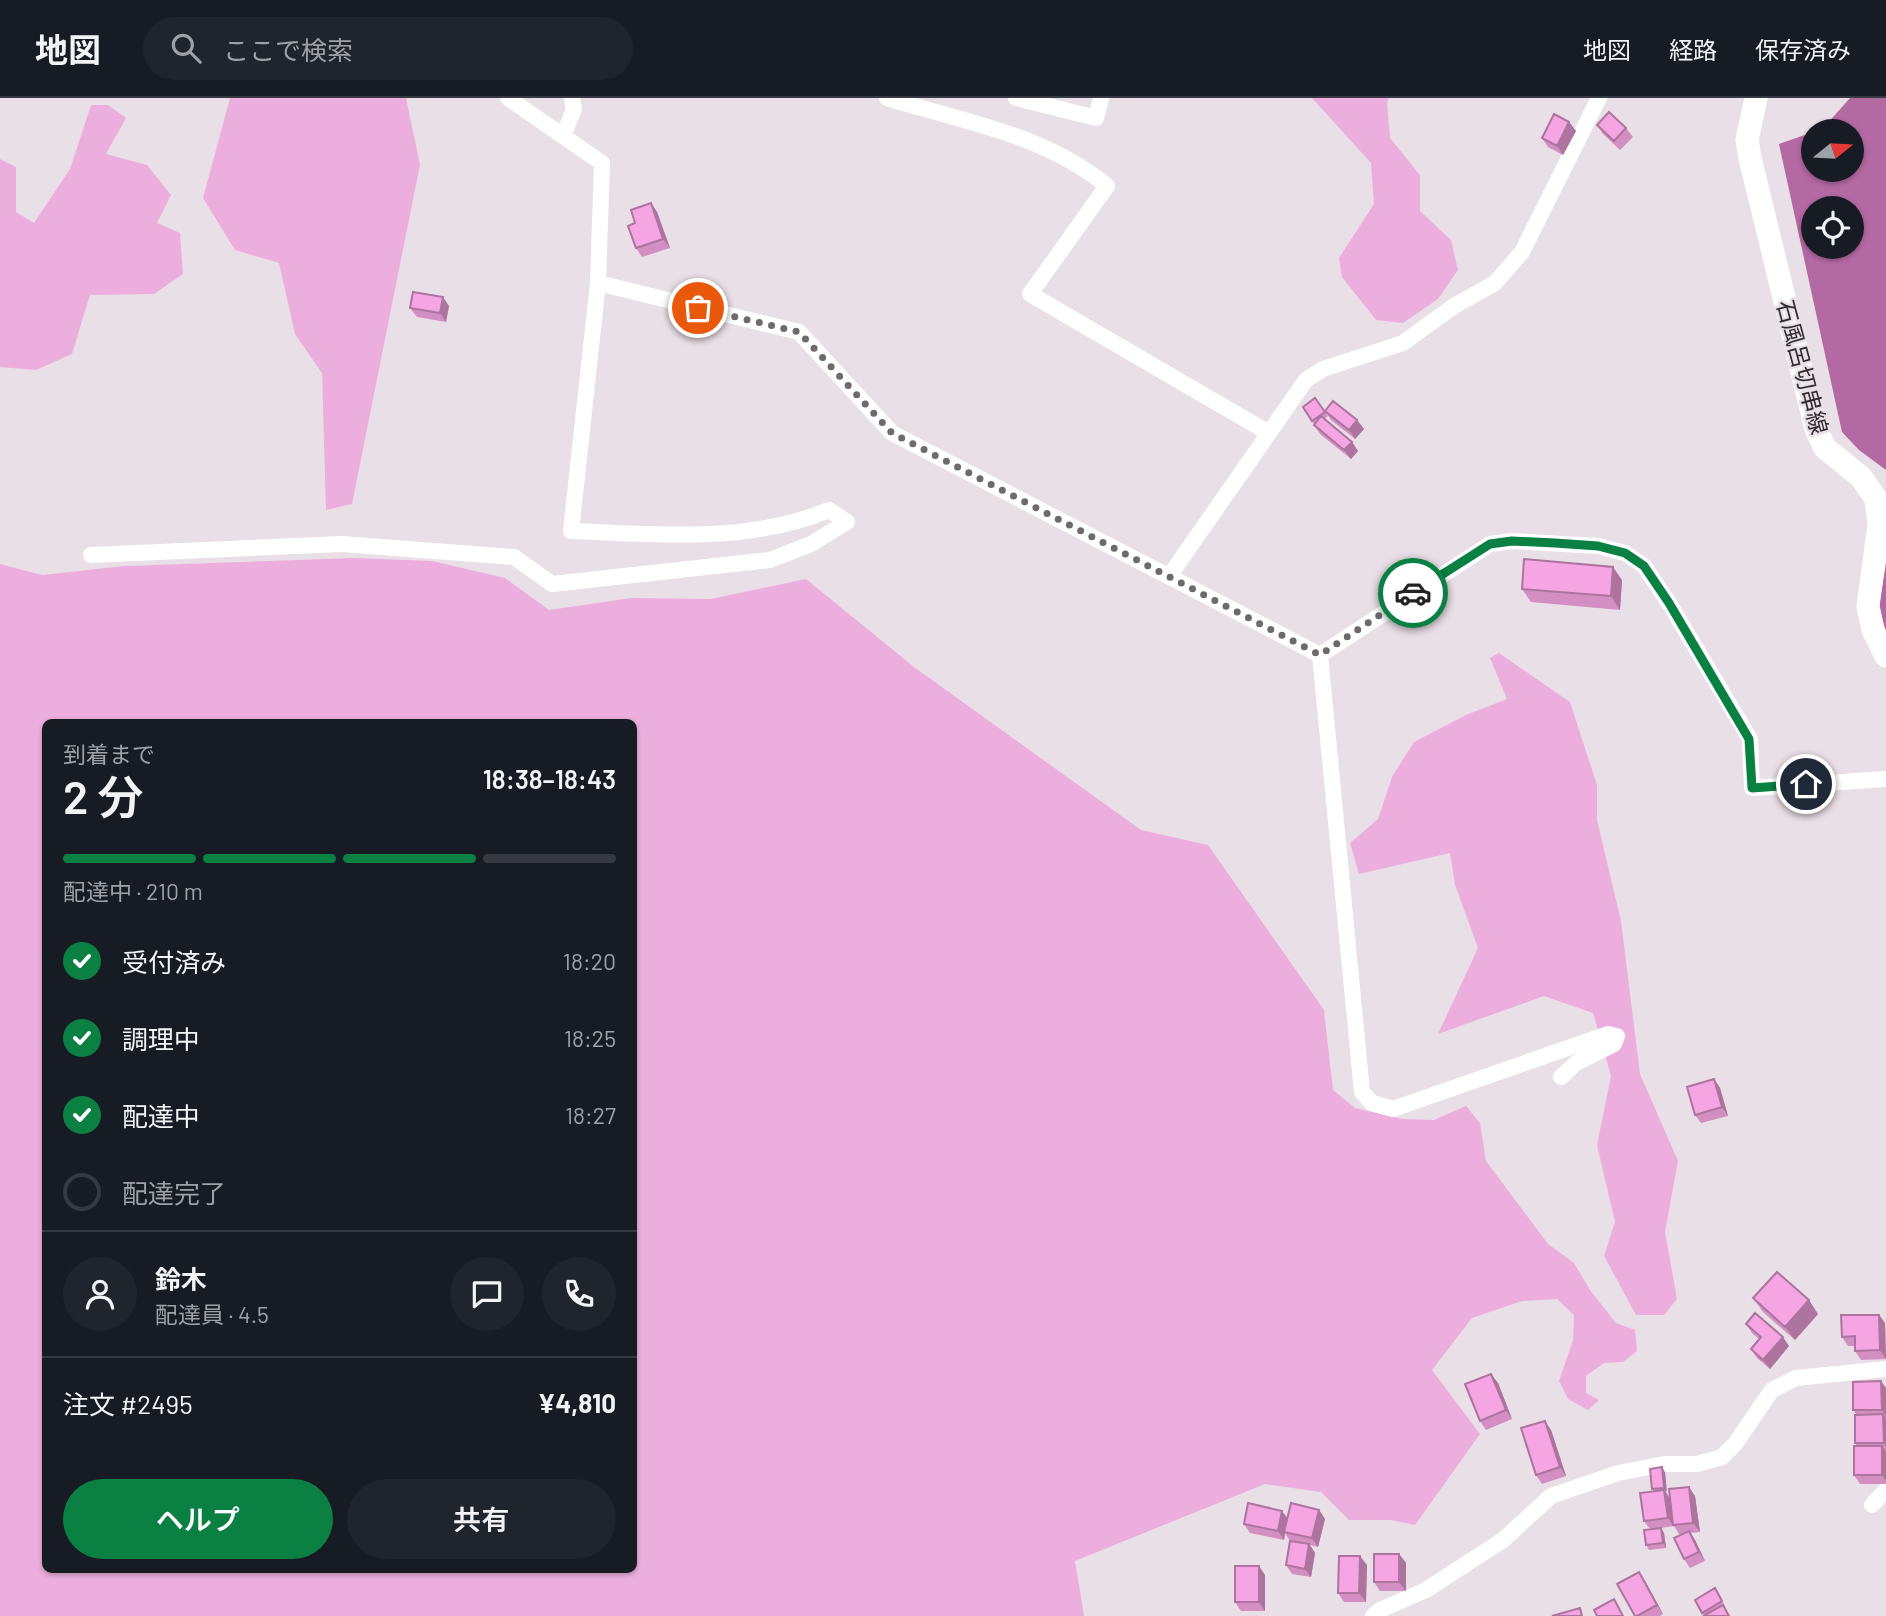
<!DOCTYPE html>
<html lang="ja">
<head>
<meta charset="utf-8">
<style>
	body { margin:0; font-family:Barlow,"Noto Sans JP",sans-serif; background:#20242c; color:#f1f3f6; height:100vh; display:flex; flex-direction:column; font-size:26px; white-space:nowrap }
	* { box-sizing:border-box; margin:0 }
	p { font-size:23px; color:#9ea1a6 }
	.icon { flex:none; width:38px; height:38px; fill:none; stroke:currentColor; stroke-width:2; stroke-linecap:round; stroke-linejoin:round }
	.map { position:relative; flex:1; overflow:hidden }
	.drawer { position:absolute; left:42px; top:621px; width:595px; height:854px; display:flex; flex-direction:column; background:#171b24; border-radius:10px; box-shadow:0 2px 5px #0004 }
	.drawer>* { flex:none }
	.needle { width:46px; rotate:72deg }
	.controls { position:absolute; left:1801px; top:21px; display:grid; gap:14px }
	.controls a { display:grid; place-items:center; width:63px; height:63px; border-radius:50%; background:#171b24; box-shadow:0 2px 5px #0004; font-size:35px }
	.pin { position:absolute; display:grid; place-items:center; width:60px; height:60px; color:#fff; margin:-30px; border:4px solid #fff; border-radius:50%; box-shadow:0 2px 7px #0007 }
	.courier { position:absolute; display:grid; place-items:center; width:70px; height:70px; margin:-35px; border:5px solid #0b8043; border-radius:50%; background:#fff; color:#222; box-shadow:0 2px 9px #0007 }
	.head em { font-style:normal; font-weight:600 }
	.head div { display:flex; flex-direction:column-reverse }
	.head { display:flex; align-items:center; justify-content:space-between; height:119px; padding:0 21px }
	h1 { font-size:46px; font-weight:600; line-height:52px }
	.bar { display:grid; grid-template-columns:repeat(4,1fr); gap:10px 7px; align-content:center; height:84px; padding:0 21px }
	.bar i { height:9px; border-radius:5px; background:#363941 }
	.bar .active { background:#0b8043 }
	.bar p { grid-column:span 4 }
	.line { display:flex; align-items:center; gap:18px; padding:0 21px; border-top:2px solid #363941 }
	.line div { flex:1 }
	.round { display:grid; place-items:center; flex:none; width:74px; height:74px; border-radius:37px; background:#20242c }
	ol { padding:0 21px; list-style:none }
	li { display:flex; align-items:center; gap:21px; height:77px }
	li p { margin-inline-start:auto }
	li .icon { padding:7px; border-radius:50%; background:#0b8043; color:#fff; stroke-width:4 }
	li:last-child { color:#9ea1a6 }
	li i { width:38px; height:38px; border:4px solid #363941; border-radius:50% }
	.cta { display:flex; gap:14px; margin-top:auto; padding:14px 21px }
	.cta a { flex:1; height:80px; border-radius:42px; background:#0b8043; color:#fff; font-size:28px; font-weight:600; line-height:80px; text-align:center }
	.cta a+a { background:#20242c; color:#f1f3f6 }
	header { display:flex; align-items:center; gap:42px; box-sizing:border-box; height:98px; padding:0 35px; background:#171b24; border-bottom:2px solid #363941 }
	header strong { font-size:33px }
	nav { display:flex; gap:38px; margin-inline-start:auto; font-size:24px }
	.search { width:490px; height:63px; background:#20242c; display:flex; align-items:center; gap:18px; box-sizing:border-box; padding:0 24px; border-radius:38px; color:#9ea1a6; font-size:26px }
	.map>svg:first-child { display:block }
	.green { fill:#ecafdd; fill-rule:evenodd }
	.water { fill:#b369a2; fill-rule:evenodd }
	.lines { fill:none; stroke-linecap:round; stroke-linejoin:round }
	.street { stroke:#fff; stroke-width:16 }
	.secondary { stroke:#fff; stroke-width:23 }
	.wall { fill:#d38fc2 }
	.shaded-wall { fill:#ac749e }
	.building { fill:#f5a6e2; stroke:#ac749e; stroke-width:2 }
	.done { stroke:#6f696e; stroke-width:7; stroke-dasharray:0 12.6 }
	.route { stroke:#0b8043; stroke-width:9 }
	.labels { text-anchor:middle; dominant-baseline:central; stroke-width:5; stroke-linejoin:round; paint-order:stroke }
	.street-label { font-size:23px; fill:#2e2a2d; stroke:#e9dfe6 }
</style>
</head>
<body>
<header>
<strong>地図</strong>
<div class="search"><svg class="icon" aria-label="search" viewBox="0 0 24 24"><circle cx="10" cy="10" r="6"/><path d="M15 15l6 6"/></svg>ここで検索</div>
<nav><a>地図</a><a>経路</a><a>保存済み</a></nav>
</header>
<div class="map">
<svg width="1886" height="1518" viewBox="0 0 1886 1518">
	<rect width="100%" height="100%" fill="#e9dfe6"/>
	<path class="green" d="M 230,0 L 406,0 L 420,67 L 352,406 L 326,412 L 322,275 L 295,236 L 279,165 L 235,152 L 203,100 Z
		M 1312,0 L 1389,0 L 1387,5 L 1390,40 L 1420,77 L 1420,113 L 1451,142 L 1458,172 L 1438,201 L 1403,225 L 1376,222 L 1342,179 L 1339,160 L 1374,106 L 1371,65 Z
		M 91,7 L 108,7 L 126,20 L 106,56 L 147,67 L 171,97 L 157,125 L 180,135 L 183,176 L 154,196 L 90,197 L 72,256 L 36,272 L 0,269 L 0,61 L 16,69 L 16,114 L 34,125 L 70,71 Z
		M 353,460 L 432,463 L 505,480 L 549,512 L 631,500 L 711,501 L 806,481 L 914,569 L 1141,732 L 1208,747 L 1324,912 L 1333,992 L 1355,1010 L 1402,1021 L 1434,1022 L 1466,1008 L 1480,1025 L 1486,1063 L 1548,1146 L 1574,1165 L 1590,1192 L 1616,1225 L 1635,1232 L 1637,1253 L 1623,1264 L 1604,1265 L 1586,1278 L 1586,1295 L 1599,1302 L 1588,1312 L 1568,1301 L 1559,1283 L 1573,1242 L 1574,1217 L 1557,1201 L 1522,1203 L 1472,1220 L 1432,1272 L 1480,1336 L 1415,1427 L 1391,1422 L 1349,1422 L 1321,1394 L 1265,1386 L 1075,1463 L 1084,1518 L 0,1518 L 0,466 L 42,477 L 124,468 ZM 46,625 L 634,625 L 634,1472 L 46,1472 Z
		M 1499,555 L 1570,604 L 1597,687 L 1597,722 L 1621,823 L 1640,976 L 1678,1063 L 1665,1134 L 1677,1201 L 1664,1217 L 1636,1217 L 1604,1158 L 1615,1124 L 1597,1047 L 1611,978 L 1593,915 L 1544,898 L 1438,936 L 1478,850 L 1455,787 L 1450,755 L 1359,776 L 1350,745 L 1378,721 L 1392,679 L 1414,644 L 1466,617 L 1507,601 L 1490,560 Z"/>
	<path class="water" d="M 1850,0 L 1886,0 L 1886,372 L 1859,352 L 1842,334 L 1779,46 L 1813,34 L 1813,72 L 1852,72 L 1852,33 L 1814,33 L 1826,27 ZM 1813,110 L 1852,110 L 1852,149 L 1813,149 Z
		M 1886,465 L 1886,535 L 1879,508 Z"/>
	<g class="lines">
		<path class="street" d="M 887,0 C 962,23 1046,37 1107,88 L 1030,196 L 1269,335 L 1170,477
			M 1016,0 L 1096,20 L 1101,0
			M 563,38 L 574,11 L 572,0
			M 598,185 L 799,234 L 892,335 L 1320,557
			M 1269,335 L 1306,282 L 1323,271 L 1403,245 L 1454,208 L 1495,185 L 1522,154 L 1599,0
			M 91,457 L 342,446 L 514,459 L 552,486 L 770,462 L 811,446 L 847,424 L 829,412 C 746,446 658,436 571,433 L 598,185 L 602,65 L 508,0
			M 1320,557 L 1362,994 L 1372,1005 L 1393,1011 L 1608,936 L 1617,938 L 1614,946 L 1576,965 L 1561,979
			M 1320,557 L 1490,446 L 1512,443 L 1598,448 L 1625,455 L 1644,468 L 1669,505 L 1750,641 L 1752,690 L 1886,681
			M 1872,1407 L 1886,1392
			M 1373,1518 L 1380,1512 L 1426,1492 L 1503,1442 L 1551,1398 L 1618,1375 L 1664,1366 L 1697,1366 L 1722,1359 L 1735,1346 L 1772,1292 L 1796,1280 L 1886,1271"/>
		<path class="secondary" d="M 1756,0 L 1747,42 L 1750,60 L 1816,331 L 1825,350 L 1861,379 L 1876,401 L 1879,427 L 1868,508 L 1873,532 L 1886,558"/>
	</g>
	<path class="wall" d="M 1569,24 L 1576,33 L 1563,57 L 1548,49 L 1542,40 Z
		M 1597,27 L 1626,30 L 1633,39 L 1620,52 L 1603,36 Z
		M 651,105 L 657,114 L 670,150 L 642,159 L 636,150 L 635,125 Z
		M 449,208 L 446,224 L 417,219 L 410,210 Z
		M 1315,300 L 1328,318 L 1324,321 L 1352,344 L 1358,353 L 1351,361 L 1320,336 L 1303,309 Z
		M 1325,313 L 1357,322 L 1364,331 L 1355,341 L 1331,322 Z
		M 1622,482 L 1620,512 L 1531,504 L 1522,491 Z
		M 1714,981 L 1720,990 L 1728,1018 L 1701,1025 L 1695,1017 Z
		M 1753,1200 L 1818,1216 L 1795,1242 L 1763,1214 Z
		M 1879,1217 L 1885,1225 L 1886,1261 L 1861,1262 L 1855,1253 L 1855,1248 L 1848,1248 L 1842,1239 Z
		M 1746,1226 L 1789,1248 L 1770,1271 L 1757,1260 L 1751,1251 L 1759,1241 L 1752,1235 Z
		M 1498,1285 L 1512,1321 L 1486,1332 L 1480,1323 Z
		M 1886,1290 L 1886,1386 L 1860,1386 L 1854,1377 L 1857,1348 L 1855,1345 L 1856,1316 L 1853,1312 Z
		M 1551,1332 L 1566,1378 L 1542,1386 L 1536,1377 Z
		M 1665,1374 L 1666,1394 L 1670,1400 L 1695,1398 L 1700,1434 L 1690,1435 L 1695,1442 L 1705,1463 L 1690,1470 L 1684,1461 L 1683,1436 L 1679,1436 L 1674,1428 L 1661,1430 L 1664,1435 L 1666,1450 L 1649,1452 L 1646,1447 L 1650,1431 L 1644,1423 L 1654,1393 L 1652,1391 Z
		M 1319,1412 L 1325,1421 L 1318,1449 L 1310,1447 L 1315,1455 L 1311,1479 L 1292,1476 L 1286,1467 L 1290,1443 L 1285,1435 L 1284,1442 L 1250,1435 L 1244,1426 L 1287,1420 Z
		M 1399,1456 L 1406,1465 L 1406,1493 L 1380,1493 L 1374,1484 Z
		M 1367,1467 L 1366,1504 L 1344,1504 L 1338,1495 Z
		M 1265,1477 L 1265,1513 L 1241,1513 L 1235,1504 Z
		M 1645,1483 L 1663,1516 L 1660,1518 L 1635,1518 Z
		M 1715,1490 L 1725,1508 L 1704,1517 L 1702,1515 Z"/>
	<path class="shaded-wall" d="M 1569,24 L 1576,33 L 1563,57 L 1557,48 Z
		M 651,105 L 657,114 L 670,150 L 663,141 Z
		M 443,199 L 449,208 L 446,224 L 440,215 Z
		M 1357,322 L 1364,331 L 1355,341 L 1349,332 Z
		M 1352,344 L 1358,353 L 1351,361 L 1344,352 Z
		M 1613,469 L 1622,482 L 1620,512 L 1611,498 Z
		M 1714,981 L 1720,990 L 1728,1018 L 1722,1009 Z
		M 1809,1202 L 1818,1216 L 1795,1242 L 1785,1229 Z
		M 1879,1217 L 1885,1225 L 1886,1261 L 1880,1252 Z
		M 1783,1239 L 1789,1248 L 1770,1271 L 1763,1262 Z
		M 1491,1276 L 1498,1285 L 1512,1321 L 1506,1312 Z
		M 1881,1283 L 1886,1290 L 1886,1318 L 1882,1312 Z
		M 1883,1316 L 1886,1321 L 1886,1349 L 1884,1345 Z
		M 1545,1323 L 1551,1332 L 1566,1378 L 1560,1369 Z
		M 1882,1348 L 1886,1354 L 1886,1383 L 1882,1377 Z
		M 1662,1369 L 1665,1374 L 1667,1394 L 1664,1390 Z
		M 1689,1389 L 1695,1398 L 1700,1434 L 1693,1425 Z
		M 1664,1392 L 1670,1401 L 1674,1429 L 1668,1420 Z
		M 1319,1412 L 1325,1421 L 1318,1449 L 1312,1440 Z
		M 1282,1413 L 1288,1421 L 1284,1434 L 1285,1435 L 1284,1442 L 1278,1433 Z
		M 1661,1430 L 1664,1435 L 1666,1450 L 1663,1445 Z
		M 1689,1433 L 1695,1442 L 1705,1463 L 1699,1454 Z
		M 1309,1446 L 1315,1455 L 1311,1479 L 1305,1471 Z
		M 1399,1456 L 1406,1465 L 1406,1493 L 1399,1484 Z
		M 1360,1458 L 1367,1467 L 1366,1504 L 1359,1495 Z
		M 1259,1468 L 1265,1477 L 1265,1513 L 1259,1504 Z
		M 1639,1474 L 1645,1483 L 1663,1516 L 1657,1507 Z"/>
	<path class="building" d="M 1609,14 L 1626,30 L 1614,43 L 1597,27 Z
		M 1554,16 L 1569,24 L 1557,48 L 1542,40 Z
		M 651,105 L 663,141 L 636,150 L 628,128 L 635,125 L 631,112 Z
		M 413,194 L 443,199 L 440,215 L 410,210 Z
		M 1315,300 L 1325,314 L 1312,323 L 1303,309 Z
		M 1333,303 L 1357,322 L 1349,332 L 1325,313 Z
		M 1321,318 L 1352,344 L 1344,352 L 1314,327 Z
		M 1524,461 L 1613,469 L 1611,498 L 1522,491 Z
		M 1714,981 L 1722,1009 L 1695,1017 L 1687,989 Z
		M 1777,1174 L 1809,1202 L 1785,1229 L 1753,1200 Z
		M 1755,1215 L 1783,1239 L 1763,1262 L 1751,1251 L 1761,1239 L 1746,1226 Z
		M 1841,1217 L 1879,1217 L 1880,1252 L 1855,1253 L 1855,1238 L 1842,1239 Z
		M 1491,1276 L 1506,1312 L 1480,1323 L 1465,1286 Z
		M 1881,1283 L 1882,1312 L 1853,1312 L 1853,1284 Z
		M 1883,1316 L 1884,1345 L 1855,1345 L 1855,1317 Z
		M 1545,1323 L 1560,1369 L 1536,1377 L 1521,1330 Z
		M 1854,1348 L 1882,1348 L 1882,1377 L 1854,1377 Z
		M 1662,1369 L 1664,1390 L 1652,1391 L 1650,1371 Z
		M 1689,1389 L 1693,1425 L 1673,1427 L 1669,1391 Z
		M 1664,1392 L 1668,1420 L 1644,1423 L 1640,1395 Z
		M 1248,1405 L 1282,1413 L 1278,1433 L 1244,1426 Z
		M 1291,1405 L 1319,1412 L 1312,1440 L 1284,1434 Z
		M 1661,1430 L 1663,1445 L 1646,1447 L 1644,1432 Z
		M 1689,1433 L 1699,1454 L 1684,1461 L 1674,1440 Z
		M 1290,1443 L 1309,1446 L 1305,1471 L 1286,1467 Z
		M 1374,1456 L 1399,1456 L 1399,1484 L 1374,1484 Z
		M 1339,1458 L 1360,1458 L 1359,1495 L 1338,1495 Z
		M 1235,1468 L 1259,1468 L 1259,1504 L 1235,1504 Z
		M 1639,1474 L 1657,1507 L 1637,1518 L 1635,1518 L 1617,1486 Z
		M 1715,1490 L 1722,1503 L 1702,1515 L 1695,1502 Z
		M 1614,1501 L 1623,1518 L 1597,1518 L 1594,1512 Z
		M 1723,1507 L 1729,1518 L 1703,1518 Z
		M 1580,1510 L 1582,1518 L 1552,1518 Z"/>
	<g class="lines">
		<path class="done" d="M 698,210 L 799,234 L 892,335 L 1320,557 L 1413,495"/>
		<path class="route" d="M 1413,495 L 1490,446 L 1512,443 L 1555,445 L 1598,448 L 1625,455 L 1644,468 L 1669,505 L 1749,641 L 1752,690 L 1806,686"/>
	</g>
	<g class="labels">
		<g class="street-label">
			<text transform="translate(1803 269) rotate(75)">石風呂切串線</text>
		</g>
	</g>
</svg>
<div class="controls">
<a><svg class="needle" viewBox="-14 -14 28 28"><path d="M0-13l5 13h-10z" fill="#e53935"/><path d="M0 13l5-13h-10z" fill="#9ea1a6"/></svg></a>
<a><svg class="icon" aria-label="locate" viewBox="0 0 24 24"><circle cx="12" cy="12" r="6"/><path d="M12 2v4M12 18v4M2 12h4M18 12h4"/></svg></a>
</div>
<div class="pin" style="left:698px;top:210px;background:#ea580c"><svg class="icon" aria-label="bag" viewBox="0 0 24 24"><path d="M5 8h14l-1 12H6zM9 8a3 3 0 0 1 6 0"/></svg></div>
<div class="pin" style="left:1806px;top:686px;background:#1f2937"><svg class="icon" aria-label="home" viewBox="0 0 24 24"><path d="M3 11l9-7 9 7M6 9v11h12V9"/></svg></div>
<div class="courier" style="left:1413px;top:495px"><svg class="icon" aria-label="car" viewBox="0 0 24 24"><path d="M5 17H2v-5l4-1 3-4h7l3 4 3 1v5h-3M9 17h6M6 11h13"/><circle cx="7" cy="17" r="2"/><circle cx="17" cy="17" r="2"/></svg></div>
<section class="drawer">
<div class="head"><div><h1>2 分</h1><p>到着まで</p></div><em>18:38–18:43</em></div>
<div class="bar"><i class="active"></i><i class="active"></i><i class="active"></i><i></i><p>配達中 · 210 m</p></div>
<ol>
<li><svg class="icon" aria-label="check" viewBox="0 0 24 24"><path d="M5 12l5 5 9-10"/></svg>受付済み<p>18:20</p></li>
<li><svg class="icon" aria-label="check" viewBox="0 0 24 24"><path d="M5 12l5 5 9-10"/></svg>調理中<p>18:25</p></li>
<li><svg class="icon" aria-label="check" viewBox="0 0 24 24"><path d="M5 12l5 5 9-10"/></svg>配達中<p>18:27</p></li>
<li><i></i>配達完了</li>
</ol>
<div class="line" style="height:126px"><a class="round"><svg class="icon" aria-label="person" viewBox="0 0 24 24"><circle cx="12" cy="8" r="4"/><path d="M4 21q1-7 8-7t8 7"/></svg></a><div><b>鈴木</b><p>配達員 · 4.5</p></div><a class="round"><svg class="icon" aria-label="chat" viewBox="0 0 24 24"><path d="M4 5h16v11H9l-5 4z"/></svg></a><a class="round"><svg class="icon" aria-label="phone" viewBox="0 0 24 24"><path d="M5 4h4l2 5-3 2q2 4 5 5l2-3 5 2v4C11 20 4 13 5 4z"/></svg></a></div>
<div class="line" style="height:91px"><div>注文 #2495</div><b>¥4,810</b></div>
<div class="cta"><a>ヘルプ</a><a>共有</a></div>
</section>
</div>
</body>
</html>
